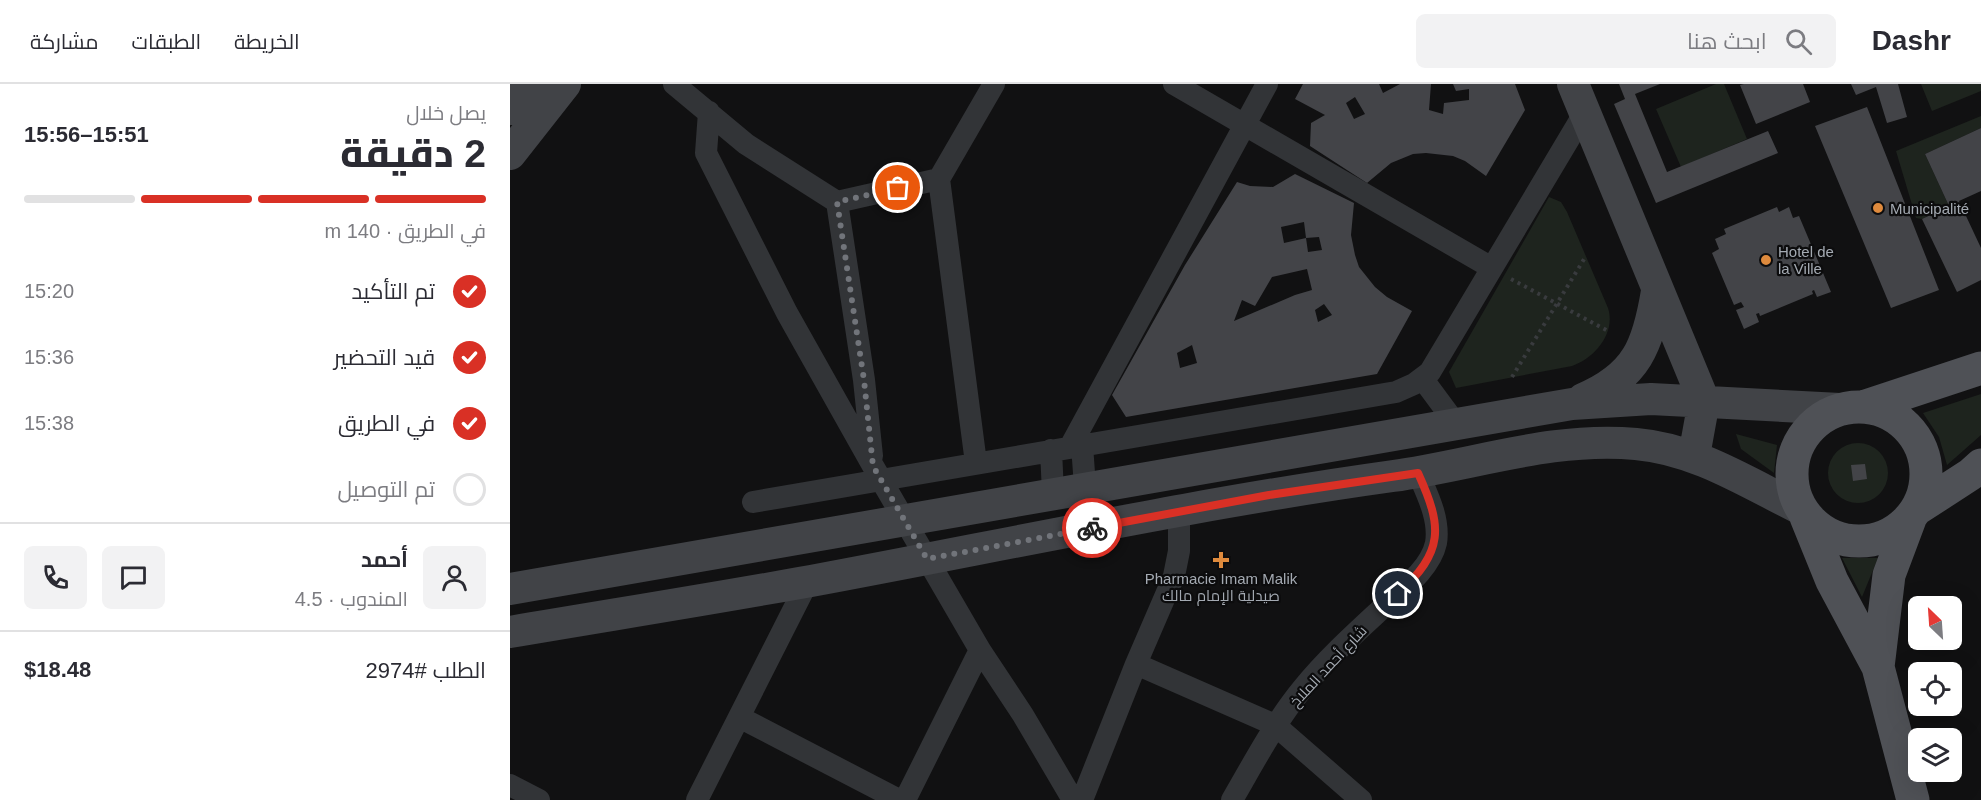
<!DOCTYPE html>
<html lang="ar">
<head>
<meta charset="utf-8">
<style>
	body { margin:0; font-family:Helvetica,Cairo,sans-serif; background:#f2f2f3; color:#2b2b33; direction:rtl; height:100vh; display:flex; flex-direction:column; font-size:22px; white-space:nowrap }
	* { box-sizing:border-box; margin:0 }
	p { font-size:20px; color:#7c7c81 }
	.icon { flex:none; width:33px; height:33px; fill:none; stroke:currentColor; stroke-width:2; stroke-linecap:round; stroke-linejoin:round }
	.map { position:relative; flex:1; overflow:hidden; direction:ltr }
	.side { display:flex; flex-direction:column; background:#fff; width:510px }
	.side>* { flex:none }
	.needle { width:39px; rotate:335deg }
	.controls { position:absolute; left:1398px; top:512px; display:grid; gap:12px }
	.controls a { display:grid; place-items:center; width:54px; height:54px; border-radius:9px; background:#fff; box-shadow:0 6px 24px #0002; font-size:30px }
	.pin { position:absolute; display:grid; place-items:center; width:51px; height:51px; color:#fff; margin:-26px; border:3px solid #fff; border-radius:50%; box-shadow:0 2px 6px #0007 }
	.courier { position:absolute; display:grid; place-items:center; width:60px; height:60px; margin:-30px; border:4px solid #d93025; border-radius:50%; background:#fff; color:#222; box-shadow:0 2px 8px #0007 }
	.headline em { font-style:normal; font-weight:800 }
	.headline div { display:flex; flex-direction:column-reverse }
	.headline { display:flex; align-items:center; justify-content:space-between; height:102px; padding:0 24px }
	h1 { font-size:39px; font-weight:800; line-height:45px }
	.bar { display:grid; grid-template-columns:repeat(4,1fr); gap:9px 6px; align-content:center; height:72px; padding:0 24px }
	.bar i { height:8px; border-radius:4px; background:#e1e1e2 }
	.bar .selected { background:#d93025 }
	.bar p { grid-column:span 4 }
	.line { display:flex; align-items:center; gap:15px; padding:0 24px; border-top:2px solid #e1e1e2 }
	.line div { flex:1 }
	.round { display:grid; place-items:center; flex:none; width:63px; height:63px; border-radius:9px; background:#f2f2f3 }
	ol { padding:0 24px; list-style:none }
	li { display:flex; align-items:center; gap:18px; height:66px }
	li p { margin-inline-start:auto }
	li .icon { padding:6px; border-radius:50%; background:#d93025; color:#fff; stroke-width:4 }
	li:last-child { color:#7c7c81 }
	li i { width:33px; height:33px; border:3px solid #e1e1e2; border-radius:50% }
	header { display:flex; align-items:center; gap:36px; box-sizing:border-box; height:84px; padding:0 30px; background:#fff; border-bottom:2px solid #e1e1e2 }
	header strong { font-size:28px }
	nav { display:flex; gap:33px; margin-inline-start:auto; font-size:21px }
	.search { width:420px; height:54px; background:#f2f2f3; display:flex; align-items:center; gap:15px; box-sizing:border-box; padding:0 21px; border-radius:9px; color:#7c7c81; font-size:22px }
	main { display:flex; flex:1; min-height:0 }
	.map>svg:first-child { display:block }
	.green { fill:#1e241e }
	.building { fill:#434448; fill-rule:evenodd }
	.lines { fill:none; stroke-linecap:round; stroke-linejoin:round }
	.path { stroke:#393b3e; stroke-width:4; stroke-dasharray:3 4.5; stroke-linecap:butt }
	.street { stroke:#323437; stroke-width:22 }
	.secondary { stroke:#414347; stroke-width:32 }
	.primary { stroke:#4f5156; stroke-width:33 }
	.done { stroke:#71747a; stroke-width:6; stroke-dasharray:0 10.8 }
	.route { stroke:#d93025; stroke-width:8 }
	.poi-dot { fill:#de8a3d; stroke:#0c0c0d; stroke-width:2 }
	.labels { text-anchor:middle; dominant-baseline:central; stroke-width:4.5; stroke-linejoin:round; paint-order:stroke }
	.poi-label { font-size:15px; fill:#a4aab2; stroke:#0c0c0d; text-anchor:start }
	.street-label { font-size:15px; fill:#a4aab2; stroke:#0c0c0d }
</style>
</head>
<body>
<header>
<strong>Dashr</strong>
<div class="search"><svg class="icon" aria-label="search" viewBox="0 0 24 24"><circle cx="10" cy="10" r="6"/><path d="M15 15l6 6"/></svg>ابحث هنا</div>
<nav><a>الخريطة</a><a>الطبقات</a><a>مشاركة</a></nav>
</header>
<main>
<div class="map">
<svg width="1471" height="716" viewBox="0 0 1471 716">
	<rect width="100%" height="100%" fill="#111112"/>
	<path class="green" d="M 1206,0 L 1214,0 L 1237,55 L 1171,83 L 1146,25 Z
		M 1411,0 L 1471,0 L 1471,7 L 1422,27 Z
		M 1471,32 L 1471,44 L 1415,70 L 1439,122 L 1412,135 L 1406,134 L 1386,67 Z
		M 1039,113 L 1051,118 L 1057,128 L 1098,224 C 1106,249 1085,274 1062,282 L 946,304 L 939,288 Z
		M 1471,310 L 1471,351 L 1437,381 L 1429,353 L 1413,329 Z
		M 1226,350 L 1267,361 L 1264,389 L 1231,365 Z
		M1318 389a30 30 0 1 1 60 0a30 30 0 1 1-60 0Z
		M 1332,474 L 1368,474 L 1352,513 Z"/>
	<path class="building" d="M 793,0 L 869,0 L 873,9 L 890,0 L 921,0 L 919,26 L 933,30 L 934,19 L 959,16 L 959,5 L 946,7 L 943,0 L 1005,0 L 1015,26 L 976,92 L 955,77 L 943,72 L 916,69 L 903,70 L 881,79 L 857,99 L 800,62 L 801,39 L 815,31 L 785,15 ZM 845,13 L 855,30 L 844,35 L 836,19 Z
		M 1109,0 L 1150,0 L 1125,10 L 1157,88 L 1258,47 L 1268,69 L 1146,119 L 1104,20 L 1115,15 Z
		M 1234,0 L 1293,0 L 1300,18 L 1246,40 L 1230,1 Z
		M 1341,0 L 1388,0 L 1397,33 L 1377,39 L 1366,3 L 1346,11 Z
		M 1357,23 L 1429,206 L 1381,224 L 1305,42 Z
		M 1471,44 L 1471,107 L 1449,117 L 1471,164 L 1471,196 L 1447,208 L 1412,135 L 1439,122 L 1415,70 Z
		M 785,90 L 844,119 L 841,151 L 845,171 L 849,183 L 865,203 L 877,213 L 902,227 L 867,290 L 616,333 L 602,311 L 675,181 L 727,98 L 740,102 L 763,103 ZM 794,138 L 796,154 L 809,153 L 812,166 L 798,168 L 796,154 L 774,159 L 771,143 ZM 797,185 L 802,206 L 785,211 L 724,237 L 732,216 L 745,222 L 762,193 ZM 814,220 L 822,231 L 808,238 L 805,226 ZM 682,261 L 687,279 L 670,284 L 667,269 Z
		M 1267,123 L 1269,128 L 1279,123 L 1283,134 L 1289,132 L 1311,184 L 1306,187 L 1308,191 L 1313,189 L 1321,208 L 1307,213 L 1304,206 L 1302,207 L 1303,210 L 1250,232 L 1249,229 L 1246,230 L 1249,238 L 1234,245 L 1226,226 L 1234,223 L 1231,218 L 1224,221 L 1202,169 L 1209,165 L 1205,155 L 1216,150 L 1214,145 Z
		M 1355,380 L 1357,395 L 1343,397 L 1341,381 Z"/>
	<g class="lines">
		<path class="path" d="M 1001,195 L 1098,247
			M 1002,293 L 1076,172"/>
		<path class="street" d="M 164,0 L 236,60 L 327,118 L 429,95
			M 664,0 L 982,184
			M 199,28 L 196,69 L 277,229 L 363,382 L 470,566 L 513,631 L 563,716
			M 327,118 L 354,296 L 362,372
			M 912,294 L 946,340
			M 572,361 L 575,403
			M 560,363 L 757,0
			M 541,366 L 543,409
			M 466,379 L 429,95 L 484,0
			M 243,418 L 886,308 L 904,300 L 920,288 L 1075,28
			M 626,580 L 765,641 L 851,716
			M 229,633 L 389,716
			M 0,701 L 29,716
			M 187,716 L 298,497
			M 395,716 L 470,566
			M 572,716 L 626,580 L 664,492 L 669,467 L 669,428
			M 722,716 C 744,678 765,638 793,604 C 819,572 851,544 881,516 C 898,501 921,482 926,459 C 930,435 917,410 908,389"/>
		<path class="secondary" d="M 1063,0 L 1194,317 L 1184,372
			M 0,25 L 20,0
			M 0,70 L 55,0
			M 1073,315 C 1127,292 1138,262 1147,207
			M 0,505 L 1062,320 L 1141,315 L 1330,325
			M 0,548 C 100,531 201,515 301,497 C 495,461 688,419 883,392 C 963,381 1044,352 1126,360 C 1186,365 1238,399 1291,425"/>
		<path class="primary" d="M 1356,322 L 1471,284
			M1282 390a67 67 0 1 1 134 0a67 67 0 1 1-134 0Z
			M 1407,425 L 1461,390 L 1471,381
			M 1296,433 L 1322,497 L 1368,583 L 1403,716
			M 1368,583 L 1379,491 L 1400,435"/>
	</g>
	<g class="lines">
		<path class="done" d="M 388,104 L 327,118 L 354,296 L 363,382 L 417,475 L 582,444"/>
		<path class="route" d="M 582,444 L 759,411 L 908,389 C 933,444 934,467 888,510"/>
	</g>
	<g class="poi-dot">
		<circle cx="1368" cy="124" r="6"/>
		<circle cx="1256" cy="176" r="6"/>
		<path d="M708 467h6v6h6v6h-6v6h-6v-6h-6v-6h6z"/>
	</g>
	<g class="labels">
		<g class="poi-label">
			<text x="1380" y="124">Municipalité</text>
			<text x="1268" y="167">Hotel de<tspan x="1268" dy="17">la Ville</tspan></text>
			<text x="711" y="494" text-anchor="middle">Pharmacie Imam Malik<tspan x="711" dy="17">صيدلية الإمام مالك</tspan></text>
		</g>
		<g class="street-label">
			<text transform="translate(818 582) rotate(-47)">شارع أحمد الملاخ</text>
		</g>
	</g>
</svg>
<div class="controls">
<a><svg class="needle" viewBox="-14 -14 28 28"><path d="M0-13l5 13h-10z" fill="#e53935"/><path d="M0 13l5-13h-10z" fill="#7c7c81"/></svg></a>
<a><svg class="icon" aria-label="locate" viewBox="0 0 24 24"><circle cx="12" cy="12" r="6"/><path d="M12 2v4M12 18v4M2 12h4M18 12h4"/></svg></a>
<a><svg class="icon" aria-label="layers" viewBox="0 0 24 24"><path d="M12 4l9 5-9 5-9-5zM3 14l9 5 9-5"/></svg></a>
</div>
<div class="pin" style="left:388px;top:104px;background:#ea580c"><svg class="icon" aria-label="bag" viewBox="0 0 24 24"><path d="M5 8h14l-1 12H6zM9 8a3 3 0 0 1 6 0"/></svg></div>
<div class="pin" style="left:888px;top:510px;background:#1f2937"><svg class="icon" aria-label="home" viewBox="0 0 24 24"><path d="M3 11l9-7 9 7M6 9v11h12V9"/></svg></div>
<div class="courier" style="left:582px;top:444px"><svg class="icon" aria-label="bike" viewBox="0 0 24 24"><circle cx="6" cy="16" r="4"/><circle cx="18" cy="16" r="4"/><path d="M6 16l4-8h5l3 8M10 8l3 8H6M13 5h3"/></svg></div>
</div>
<section class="side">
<div class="headline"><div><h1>2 دقيقة</h1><p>يصل خلال</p></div><em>15:51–15:56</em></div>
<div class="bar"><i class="selected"></i><i class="selected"></i><i class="selected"></i><i></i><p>في الطريق · 140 m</p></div>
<ol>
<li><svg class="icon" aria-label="check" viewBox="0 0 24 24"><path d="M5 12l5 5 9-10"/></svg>تم التأكيد<p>15:20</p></li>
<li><svg class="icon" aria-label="check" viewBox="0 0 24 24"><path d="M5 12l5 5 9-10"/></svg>قيد التحضير<p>15:36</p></li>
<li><svg class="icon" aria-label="check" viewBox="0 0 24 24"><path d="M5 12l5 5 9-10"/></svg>في الطريق<p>15:38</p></li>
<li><i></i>تم التوصيل</li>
</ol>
<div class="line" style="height:108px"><a class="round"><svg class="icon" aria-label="person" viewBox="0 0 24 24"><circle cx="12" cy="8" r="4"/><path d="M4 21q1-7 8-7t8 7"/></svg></a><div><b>أحمد</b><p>المندوب · 4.5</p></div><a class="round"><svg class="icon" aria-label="chat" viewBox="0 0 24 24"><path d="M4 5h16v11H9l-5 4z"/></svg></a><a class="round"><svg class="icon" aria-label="phone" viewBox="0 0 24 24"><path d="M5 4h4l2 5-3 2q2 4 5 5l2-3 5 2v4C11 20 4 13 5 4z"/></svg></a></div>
<div class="line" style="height:78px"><div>الطلب #2974</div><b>$18.48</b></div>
</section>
</main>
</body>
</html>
